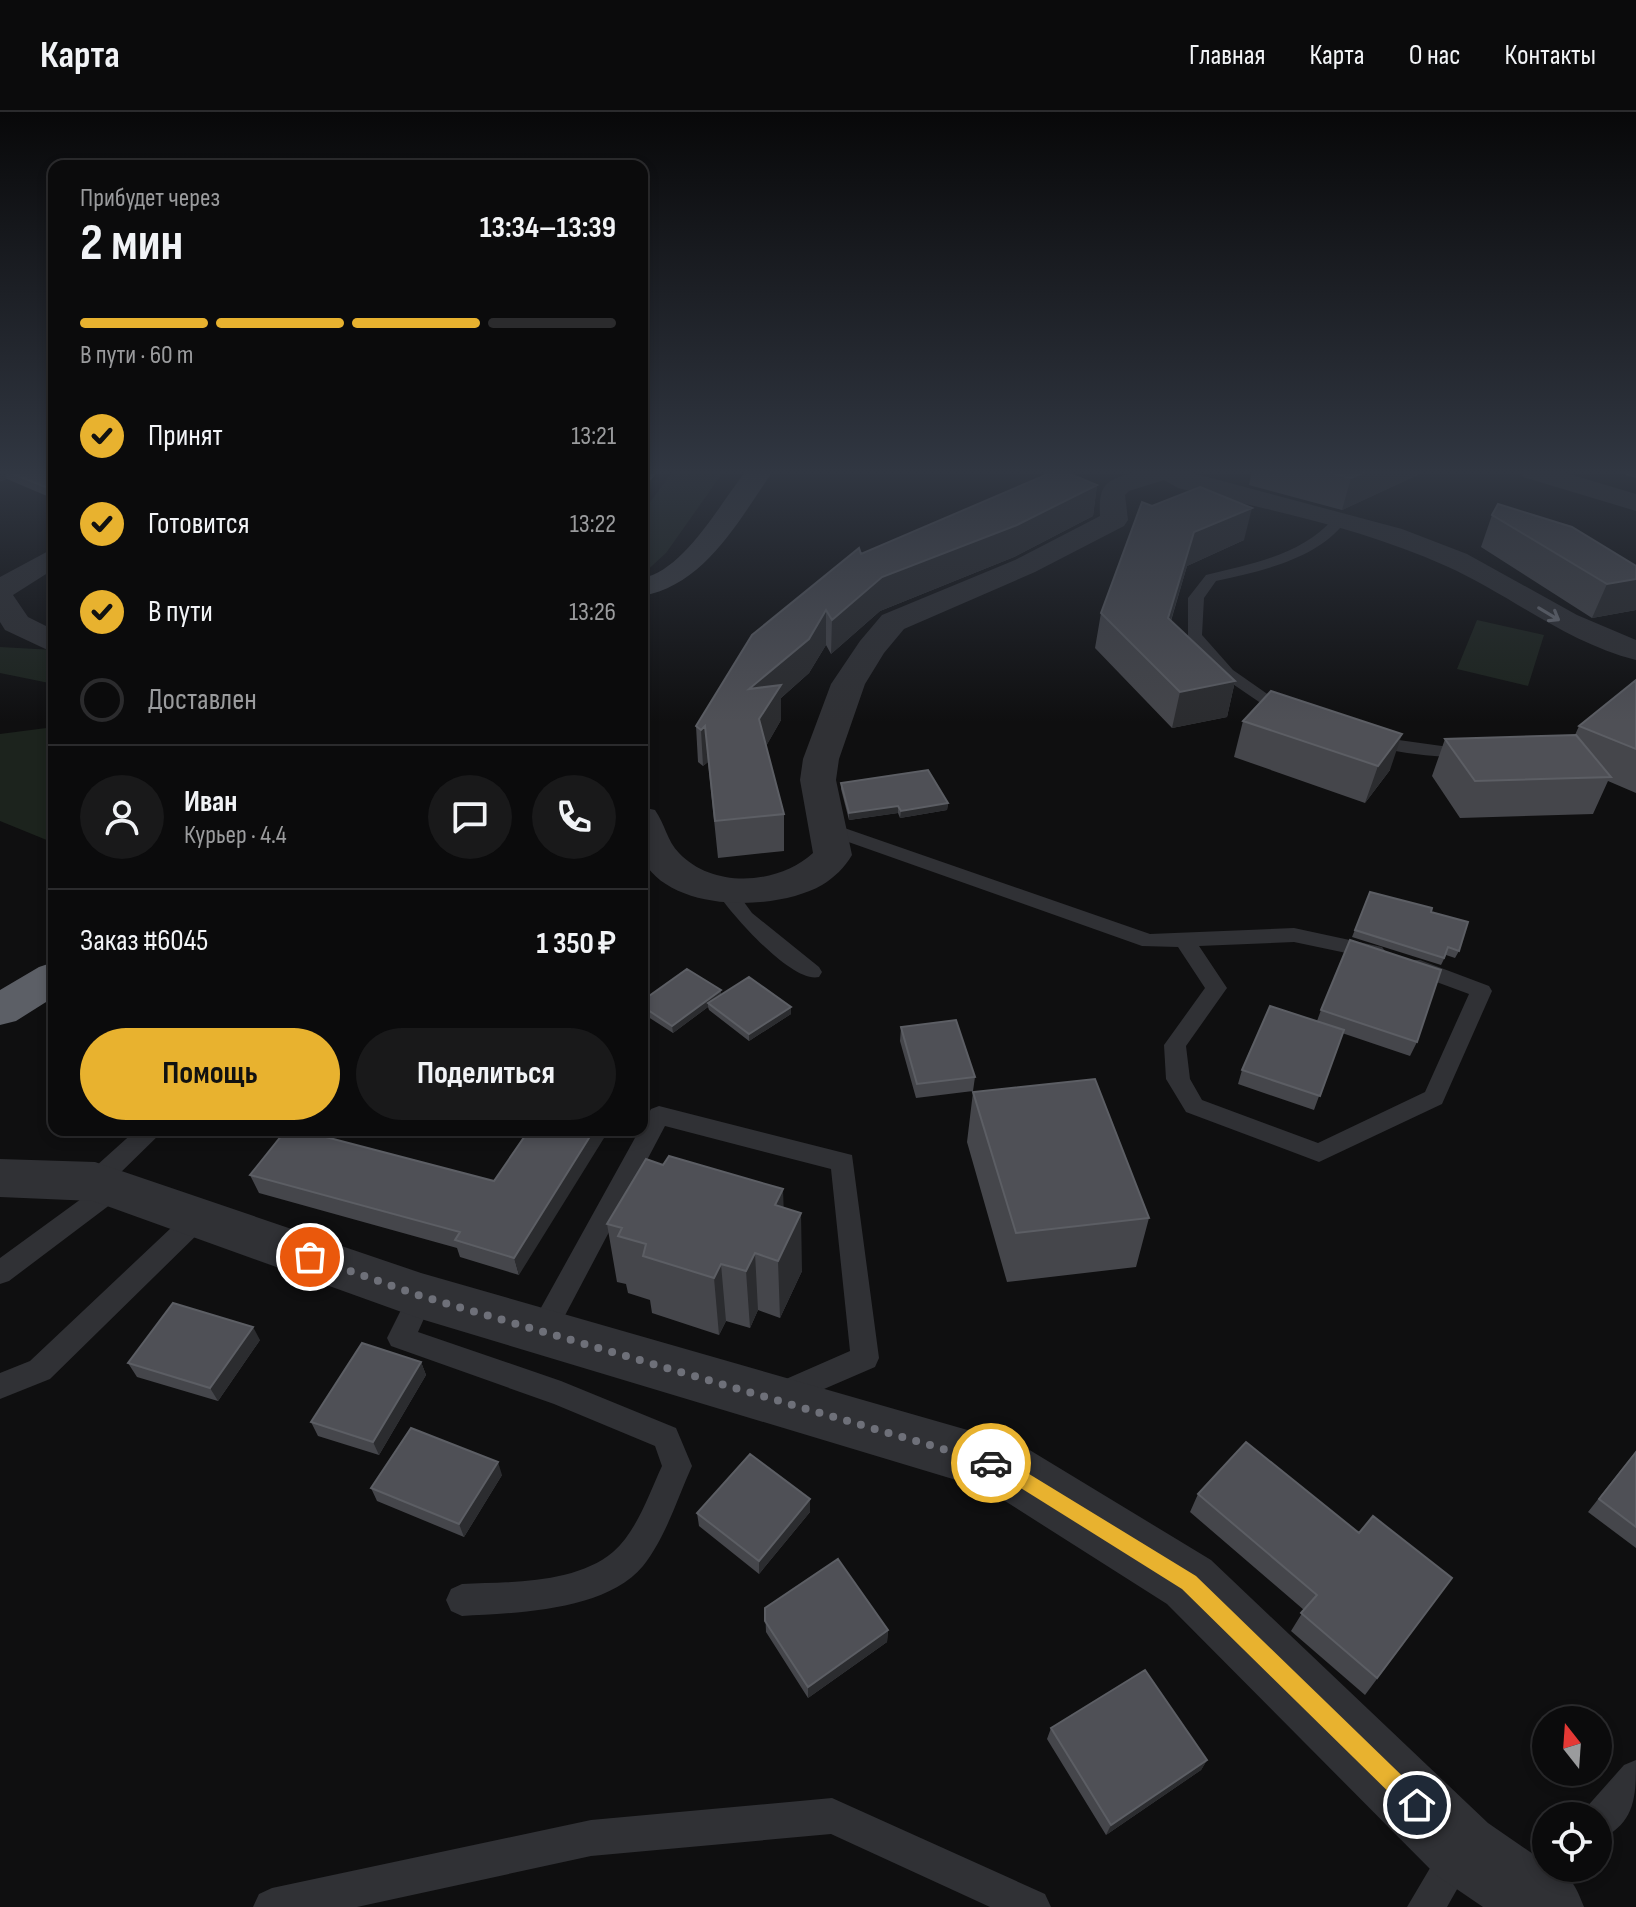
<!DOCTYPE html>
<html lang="ru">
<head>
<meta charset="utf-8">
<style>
	body { margin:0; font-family:"Sofia Sans Condensed",sans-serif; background:#19191a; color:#f1f3f6; height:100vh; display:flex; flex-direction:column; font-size:30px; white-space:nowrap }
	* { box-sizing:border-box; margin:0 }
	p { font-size:26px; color:#9a9b9d }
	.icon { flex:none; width:44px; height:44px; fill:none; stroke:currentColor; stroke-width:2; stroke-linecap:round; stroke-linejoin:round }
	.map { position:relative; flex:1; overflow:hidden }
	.side { position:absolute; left:48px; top:48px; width:600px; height:976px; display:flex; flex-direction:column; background:#0b0b0c; border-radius:16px; box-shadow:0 4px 12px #0003,0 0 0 2px #2b2b2d }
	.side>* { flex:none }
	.needle { width:52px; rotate:343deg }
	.controls { position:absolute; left:1532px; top:1594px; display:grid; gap:16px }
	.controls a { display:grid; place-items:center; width:80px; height:80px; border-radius:50%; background:#0b0b0c; box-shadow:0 4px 12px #0003,0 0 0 2px #2b2b2d; font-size:40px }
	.pin { position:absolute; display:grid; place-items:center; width:68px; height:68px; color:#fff; margin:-34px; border:4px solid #fff; border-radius:50%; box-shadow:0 2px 8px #0007 }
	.courier { position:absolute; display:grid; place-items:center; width:80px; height:80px; margin:-40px; border:6px solid #e8b22f; border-radius:50%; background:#fff; color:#222; box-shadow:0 2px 10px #0007 }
	.headline em { font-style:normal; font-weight:700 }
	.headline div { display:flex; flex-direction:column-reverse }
	.headline { display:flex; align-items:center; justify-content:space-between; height:136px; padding:0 32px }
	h1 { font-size:52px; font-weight:700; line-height:60px }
	.bar { display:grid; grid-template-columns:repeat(4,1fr); gap:12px 8px; align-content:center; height:96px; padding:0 32px }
	.bar i { height:10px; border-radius:6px; background:#2b2b2d }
	.bar .selected { background:#e8b22f }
	.bar p { grid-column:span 4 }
	.line { display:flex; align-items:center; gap:20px; padding:0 32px; border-top:2px solid #2b2b2d }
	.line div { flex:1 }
	.round { display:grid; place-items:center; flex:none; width:84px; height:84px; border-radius:42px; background:#19191a }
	ol { padding:0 32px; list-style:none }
	li { display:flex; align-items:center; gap:24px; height:88px }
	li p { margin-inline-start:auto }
	li .icon { padding:8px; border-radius:50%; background:#e8b22f; color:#111; stroke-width:4 }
	li:last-child { color:#9a9b9d }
	li i { width:44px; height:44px; border:4px solid #2b2b2d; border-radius:50% }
	.cta { display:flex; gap:16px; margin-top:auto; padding:16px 32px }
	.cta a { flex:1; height:92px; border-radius:48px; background:#e8b22f; color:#111; font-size:32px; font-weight:700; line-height:92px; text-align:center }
	.cta a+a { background:#19191a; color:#f1f3f6 }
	header { display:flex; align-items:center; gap:48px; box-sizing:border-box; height:112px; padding:0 40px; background:#0b0b0c; border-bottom:2px solid #2b2b2d }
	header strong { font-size:38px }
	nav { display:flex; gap:44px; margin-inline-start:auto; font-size:28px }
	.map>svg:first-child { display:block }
	.green { fill:#1c231d }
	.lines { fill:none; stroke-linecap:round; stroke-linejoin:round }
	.lane { fill:#303135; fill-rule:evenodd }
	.street { fill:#303135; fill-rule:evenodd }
	.secondary { fill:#3e4045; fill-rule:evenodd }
	.highway { fill:#5c5f66; fill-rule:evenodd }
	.wall { fill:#45464b }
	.shaded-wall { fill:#2b2c2f }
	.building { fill:#4f5056; stroke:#5c5e64; stroke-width:2 }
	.oneway { stroke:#6e7179 }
	.route { fill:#e8b22f }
	.done { stroke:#6e7079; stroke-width:8; stroke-dasharray:0 14.4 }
</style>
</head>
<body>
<header>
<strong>Карта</strong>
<nav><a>Главная</a><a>Карта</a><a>О нас</a><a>Контакты</a></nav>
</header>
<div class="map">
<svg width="1636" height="1795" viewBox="0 0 1636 1795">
	<rect width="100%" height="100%" fill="#0f0f10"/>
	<path class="green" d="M 673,359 L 724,359 L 666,441 L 642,463 L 642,401 Z
		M 1477,508 L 1544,523 L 1528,574 L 1457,557 Z
		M 0,535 L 54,538 L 54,572 L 0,561 Z
		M 54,615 L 54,731 L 0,709 L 0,622 Z"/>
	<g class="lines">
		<path class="lane" d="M 1334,406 L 1346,409 C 1316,448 1261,459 1216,469 L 1204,486 L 1202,523 L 1233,558 L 1293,600 L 1293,608 L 1287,609 L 1221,564 L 1188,527 L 1188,486 L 1206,463 C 1251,452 1302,443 1334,406 Z
			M 1370,624 L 1449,635 L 1470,633 L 1479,638 C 1462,653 1387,638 1364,633 L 1361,629 Z
			M 830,711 L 1150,822 L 1294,816 L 1382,835 L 1386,840 L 1375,847 L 1294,830 L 1199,834 L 1227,876 L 1186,934 L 1190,967 L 1202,988 L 1318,1031 L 1425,980 L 1469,882 L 1404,858 L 1401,853 L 1404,848 L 1420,848 L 1489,874 L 1492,879 L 1442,992 L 1319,1050 L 1186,1000 L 1166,967 L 1164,933 L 1205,876 L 1178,835 L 1142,834 L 823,721 L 821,717 L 823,713 Z
			M 726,773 L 733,775 L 752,801 L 819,855 L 822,860 L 819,865 C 792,872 730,801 716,779 Z
			M 659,994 L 852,1043 L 879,1246 L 875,1255 L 780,1296 L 770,1292 L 766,1283 L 770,1274 L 850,1239 L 831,1057 L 665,1014 L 552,1228 L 542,1232 L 532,1228 L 528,1220 L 532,1212 L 651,997 Z
			M 136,1018 L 164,1018 L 115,1066 L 123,1069 L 126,1076 L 123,1083 L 9,1169 L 0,1172 L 0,1146 L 92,1079 L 83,1070 L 86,1063 Z
			M 198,1096 L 207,1099 L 211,1106 L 207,1113 L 50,1267 L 0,1287 L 0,1261 L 30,1249 L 189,1099 Z
			M 421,1173 L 430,1176 L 434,1184 L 418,1220 L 561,1269 L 676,1316 L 692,1354 C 677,1387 666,1425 643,1454 C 606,1499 515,1501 462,1504 L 451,1499 L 446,1488 L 451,1477 L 462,1472 C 508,1470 575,1472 613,1440 C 637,1419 649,1382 662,1354 L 655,1334 L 554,1292 L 391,1234 L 387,1226 L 412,1176 Z
			M 1636,1648 C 1636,1684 1636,1712 1598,1728 L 1598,1704 L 1583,1704 L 1585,1697 L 1624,1653 Z
			M 832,1686 L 1045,1782 L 1051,1795 L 990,1795 L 831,1722 L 591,1744 L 357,1795 L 253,1795 L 259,1782 L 272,1776 L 591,1708 Z
			M 1459,1724 L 1472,1729 L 1477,1742 L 1447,1795 L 1407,1795 L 1446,1729 Z"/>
		<path class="street" d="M 1139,359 L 1185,359 L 1402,417 L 1467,442 L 1577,503 L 1636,528 L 1636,548 C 1565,530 1511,483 1446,454 C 1360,415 1268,398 1178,376 L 1164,368 L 1129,379 L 1125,383 L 1128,408 L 1124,414 L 1035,460 L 904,517 L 884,541 L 865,572 L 839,647 L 836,668 L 852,743 C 845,755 834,766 822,773 C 777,799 674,801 644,750 C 637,737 642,710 642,695 L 655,698 C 665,712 667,729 679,741 C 713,777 778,773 813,741 L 800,668 L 803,647 L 831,572 L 860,529 L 882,503 L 1015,448 L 1100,404 C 1098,369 1108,368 1139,359 Z
			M 1519,359 L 1559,359 L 1636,382 L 1636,399 L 1523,365 Z
			M 54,436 L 54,457 L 13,483 L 28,505 L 54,518 L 54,541 L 5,518 L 0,510 L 0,465 Z
			M 0,1047 L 95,1050 L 421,1161 L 1023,1334 L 1211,1448 L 1488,1711 L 1546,1751 L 1546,1756 C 1569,1756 1577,1777 1584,1795 L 1483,1795 L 1436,1763 L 1167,1492 L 986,1377 L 421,1207 L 93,1089 L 0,1085 Z"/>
		<path class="secondary" d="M 746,359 L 773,359 C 739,408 705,473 642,484 L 642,466 C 684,459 721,390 746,359 Z"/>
		<path class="highway" d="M 642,359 L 658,359 L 651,368 L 642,370 Z
			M 54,850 L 54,885 L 16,909 L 0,913 L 0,878 L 39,855 Z"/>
	</g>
	<path class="wall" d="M 0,359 L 54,359 L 54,387 L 7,367 L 0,369 Z
		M 1252,359 L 1426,359 L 1342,398 L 1249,373 Z
		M 1614,359 L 1636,359 L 1636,366 Z
		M 1097,373 L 1093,404 L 1014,445 L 880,499 L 831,542 L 826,533 L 809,561 L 781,586 L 781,608 L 766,634 L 784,702 L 784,739 L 718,746 L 708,650 L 703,654 L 698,650 L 696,614 L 861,442 Z
		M 1142,390 L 1244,428 L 1187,454 L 1171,509 L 1235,569 L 1227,605 L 1172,616 L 1095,536 L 1101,501 Z
		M 1492,403 L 1636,454 L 1636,498 L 1592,506 L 1481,435 Z
		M 1636,568 L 1636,681 L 1608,669 L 1593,702 L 1460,706 L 1432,664 L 1445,627 L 1575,623 L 1579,614 Z
		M 1243,609 L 1390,658 L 1365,691 L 1234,645 Z
		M 841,671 L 948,691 L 947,698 L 900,706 L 898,701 L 849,708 L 841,677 Z
		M 1370,780 L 1431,800 L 1459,839 L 1455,846 L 1446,843 L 1441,853 L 1352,825 Z
		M 721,878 L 721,882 L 791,895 L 791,902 L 749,929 L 709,898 L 708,895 L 673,921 L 642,901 L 642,889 Z
		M 1321,898 L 1417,930 L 1410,944 L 1342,921 L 1314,998 L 1238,972 L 1242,958 L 1317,909 Z
		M 901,915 L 975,965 L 973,979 L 916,986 L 900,929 Z
		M 973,980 L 1149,1106 L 1136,1155 L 1007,1170 L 967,1030 Z
		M 219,1018 L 240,1018 L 228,1026 Z
		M 250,1063 L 494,1069 L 519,1163 L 460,1145 L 457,1136 L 259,1081 Z
		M 783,1077 L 783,1096 L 802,1159 L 780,1206 L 758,1198 L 750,1216 L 726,1209 L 719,1223 L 652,1201 L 650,1188 L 628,1181 L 626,1172 L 617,1170 L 607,1112 Z
		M 260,1228 L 218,1289 L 137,1265 L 128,1251 Z
		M 421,1250 L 426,1263 L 379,1343 L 318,1324 L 311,1310 Z
		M 1636,1339 L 1636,1436 L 1588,1400 Z
		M 502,1363 L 464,1425 L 377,1389 L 371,1376 Z
		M 1198,1382 L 1359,1421 L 1452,1466 L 1365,1583 L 1291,1519 L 1304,1498 L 1190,1400 Z
		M 810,1387 L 810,1400 L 759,1462 L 699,1414 L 697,1401 Z
		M 765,1496 L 888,1518 L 887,1530 L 808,1586 L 766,1520 Z
		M 1051,1616 L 1207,1648 L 1201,1658 L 1106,1723 L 1047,1627 Z"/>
	<path class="shaded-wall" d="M 0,359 L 4,359 L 7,367 L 0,369 Z
		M 1367,359 L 1426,359 L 1342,398 L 1351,366 Z
		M 1097,373 L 1093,404 L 1014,445 L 880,499 L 831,542 L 832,508 L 882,465 Z
		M 1252,396 L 1244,428 L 1187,454 L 1161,541 L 1168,506 L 1194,420 Z
		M 1636,467 L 1636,498 L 1592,506 L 1607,472 Z
		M 826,498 L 826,533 L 809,561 L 781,586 L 781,608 L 761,643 L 749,577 Z
		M 1235,569 L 1227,605 L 1172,616 L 1180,580 Z
		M 705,614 L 708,650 L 703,654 L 701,618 Z
		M 1402,622 L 1390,658 L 1365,691 L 1378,654 Z
		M 948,691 L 947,698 L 900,706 L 901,699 Z
		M 898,694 L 898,701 L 849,708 L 849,701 Z
		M 721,878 L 721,885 L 708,891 L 708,895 L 673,921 L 672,914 Z
		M 791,895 L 791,902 L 749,929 L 749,922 Z
		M 224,1018 L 240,1018 L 228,1026 Z
		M 594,1018 L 609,1018 L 519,1163 L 514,1146 Z
		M 783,1077 L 785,1135 L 775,1093 Z
		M 801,1101 L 802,1159 L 780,1206 L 778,1149 Z
		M 755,1141 L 758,1198 L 750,1216 L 746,1159 Z
		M 721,1152 L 726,1209 L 719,1223 L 714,1166 Z
		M 253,1215 L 260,1228 L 218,1289 L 210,1276 Z
		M 421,1250 L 426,1263 L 379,1343 L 373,1330 Z
		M 498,1350 L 502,1363 L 464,1425 L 459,1412 Z
		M 810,1387 L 810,1400 L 759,1462 L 759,1449 Z
		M 888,1518 L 887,1530 L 808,1586 L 808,1575 Z
		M 1207,1648 L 1201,1658 L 1106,1723 L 1111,1713 Z"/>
	<path class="building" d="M 6,359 L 54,359 L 54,380 L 48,376 Z
		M 1055,359 L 1063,359 L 1097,373 L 1017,413 L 882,465 L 832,508 L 826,498 L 809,527 L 749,577 L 781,573 L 759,607 L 784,702 L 715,709 L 705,614 L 701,618 L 696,614 L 752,523 L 859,436 L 861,442 Z
		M 1323,359 L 1367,359 L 1351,366 Z
		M 1200,375 L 1252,396 L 1194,420 L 1168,506 L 1235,569 L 1180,580 L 1101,501 L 1142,390 L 1152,394 Z
		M 1498,392 L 1572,415 L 1636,454 L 1636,467 L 1607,472 L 1492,403 Z
		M 1636,568 L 1636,637 L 1579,614 Z
		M 1271,579 L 1402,622 L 1378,654 L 1243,609 Z
		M 1576,623 L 1611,665 L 1475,669 L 1445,627 Z
		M 928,658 L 948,691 L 901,699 L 898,694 L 849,701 L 841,671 Z
		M 1370,780 L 1432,796 L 1431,800 L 1468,810 L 1459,839 L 1448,835 L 1444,846 L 1355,818 Z
		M 1350,828 L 1441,858 L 1417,930 L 1321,898 Z
		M 687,857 L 721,878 L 672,914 L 642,894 L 642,889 Z
		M 749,865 L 791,895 L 749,922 L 708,891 Z
		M 1270,894 L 1344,918 L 1320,984 L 1242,958 Z
		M 956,908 L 975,965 L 917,972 L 901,915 Z
		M 1095,967 L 1149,1106 L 1016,1121 L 973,980 Z
		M 286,1018 L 299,1018 L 494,1069 L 529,1018 L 594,1018 L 514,1146 L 455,1128 L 460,1120 L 250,1063 Z
		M 669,1044 L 783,1077 L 775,1093 L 801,1101 L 778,1149 L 755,1141 L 746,1159 L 721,1152 L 714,1166 L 643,1144 L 646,1132 L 618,1124 L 622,1116 L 607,1112 L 646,1047 L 663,1053 Z
		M 173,1191 L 253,1215 L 210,1276 L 128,1251 Z
		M 362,1231 L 421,1250 L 373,1330 L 311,1310 Z
		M 411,1316 L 498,1350 L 459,1412 L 371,1376 Z
		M 1246,1330 L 1359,1421 L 1373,1404 L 1452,1466 L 1377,1566 L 1301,1501 L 1317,1483 L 1198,1382 Z
		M 1636,1340 L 1636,1415 L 1599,1387 Z
		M 750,1342 L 810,1387 L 759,1449 L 697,1401 Z
		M 838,1447 L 888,1518 L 808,1575 L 765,1509 L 765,1496 Z
		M 1145,1558 L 1207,1648 L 1111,1713 L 1051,1616 Z"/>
	<defs><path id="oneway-shaft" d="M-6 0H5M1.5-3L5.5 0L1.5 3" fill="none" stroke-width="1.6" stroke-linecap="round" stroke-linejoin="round" transform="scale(2)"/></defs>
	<use class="oneway" href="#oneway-shaft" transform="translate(1549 502) rotate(31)"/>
	<linearGradient id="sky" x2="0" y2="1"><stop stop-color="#080809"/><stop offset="0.59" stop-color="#313742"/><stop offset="1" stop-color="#313742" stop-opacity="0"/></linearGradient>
	<rect width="1636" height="610" fill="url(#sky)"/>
	<path class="route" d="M 991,1343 L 1008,1349 L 1196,1464 L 1424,1685 L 1427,1693 L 1424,1700 L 1417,1703 L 1409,1700 L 1182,1477 L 997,1361 L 985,1357 L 985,1345 Z"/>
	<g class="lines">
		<path class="done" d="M 310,1145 L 421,1184 L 991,1351"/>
	</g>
</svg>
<div class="controls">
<a><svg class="needle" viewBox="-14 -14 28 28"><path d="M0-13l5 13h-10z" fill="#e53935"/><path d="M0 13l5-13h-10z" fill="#9a9b9d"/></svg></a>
<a><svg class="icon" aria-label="locate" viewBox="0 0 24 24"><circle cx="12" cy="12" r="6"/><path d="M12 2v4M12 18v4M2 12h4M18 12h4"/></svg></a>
</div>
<div class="pin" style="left:310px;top:1145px;background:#ea580c"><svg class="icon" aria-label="bag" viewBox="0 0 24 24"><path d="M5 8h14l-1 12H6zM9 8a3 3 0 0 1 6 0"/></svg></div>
<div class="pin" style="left:1417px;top:1693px;background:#1f2937"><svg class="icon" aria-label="home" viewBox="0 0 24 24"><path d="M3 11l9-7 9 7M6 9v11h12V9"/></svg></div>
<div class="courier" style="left:991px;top:1351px"><svg class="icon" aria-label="car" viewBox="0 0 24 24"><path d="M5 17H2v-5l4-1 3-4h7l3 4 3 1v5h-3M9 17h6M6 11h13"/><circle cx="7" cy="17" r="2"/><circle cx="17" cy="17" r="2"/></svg></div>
<section class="side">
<div class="headline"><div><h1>2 мин</h1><p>Прибудет через</p></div><em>13:34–13:39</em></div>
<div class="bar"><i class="selected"></i><i class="selected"></i><i class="selected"></i><i></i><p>В пути · 60 m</p></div>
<ol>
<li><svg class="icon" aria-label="check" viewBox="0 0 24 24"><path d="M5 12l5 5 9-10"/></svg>Принят<p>13:21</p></li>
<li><svg class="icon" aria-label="check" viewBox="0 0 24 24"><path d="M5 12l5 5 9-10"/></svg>Готовится<p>13:22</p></li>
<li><svg class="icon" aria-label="check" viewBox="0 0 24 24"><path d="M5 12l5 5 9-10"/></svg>В пути<p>13:26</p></li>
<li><i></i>Доставлен</li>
</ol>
<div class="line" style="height:144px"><a class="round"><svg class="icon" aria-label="person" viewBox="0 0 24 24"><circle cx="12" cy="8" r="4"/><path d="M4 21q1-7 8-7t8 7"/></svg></a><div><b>Иван</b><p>Курьер · 4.4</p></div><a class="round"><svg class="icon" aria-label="chat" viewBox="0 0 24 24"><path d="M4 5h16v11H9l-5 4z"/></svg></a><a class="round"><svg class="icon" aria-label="phone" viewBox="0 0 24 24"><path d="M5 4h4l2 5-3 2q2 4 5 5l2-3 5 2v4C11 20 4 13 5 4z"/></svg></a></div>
<div class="line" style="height:104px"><div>Заказ #6045</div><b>1 350 ₽</b></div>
<div class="cta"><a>Помощь</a><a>Поделиться</a></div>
</section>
</div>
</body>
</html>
